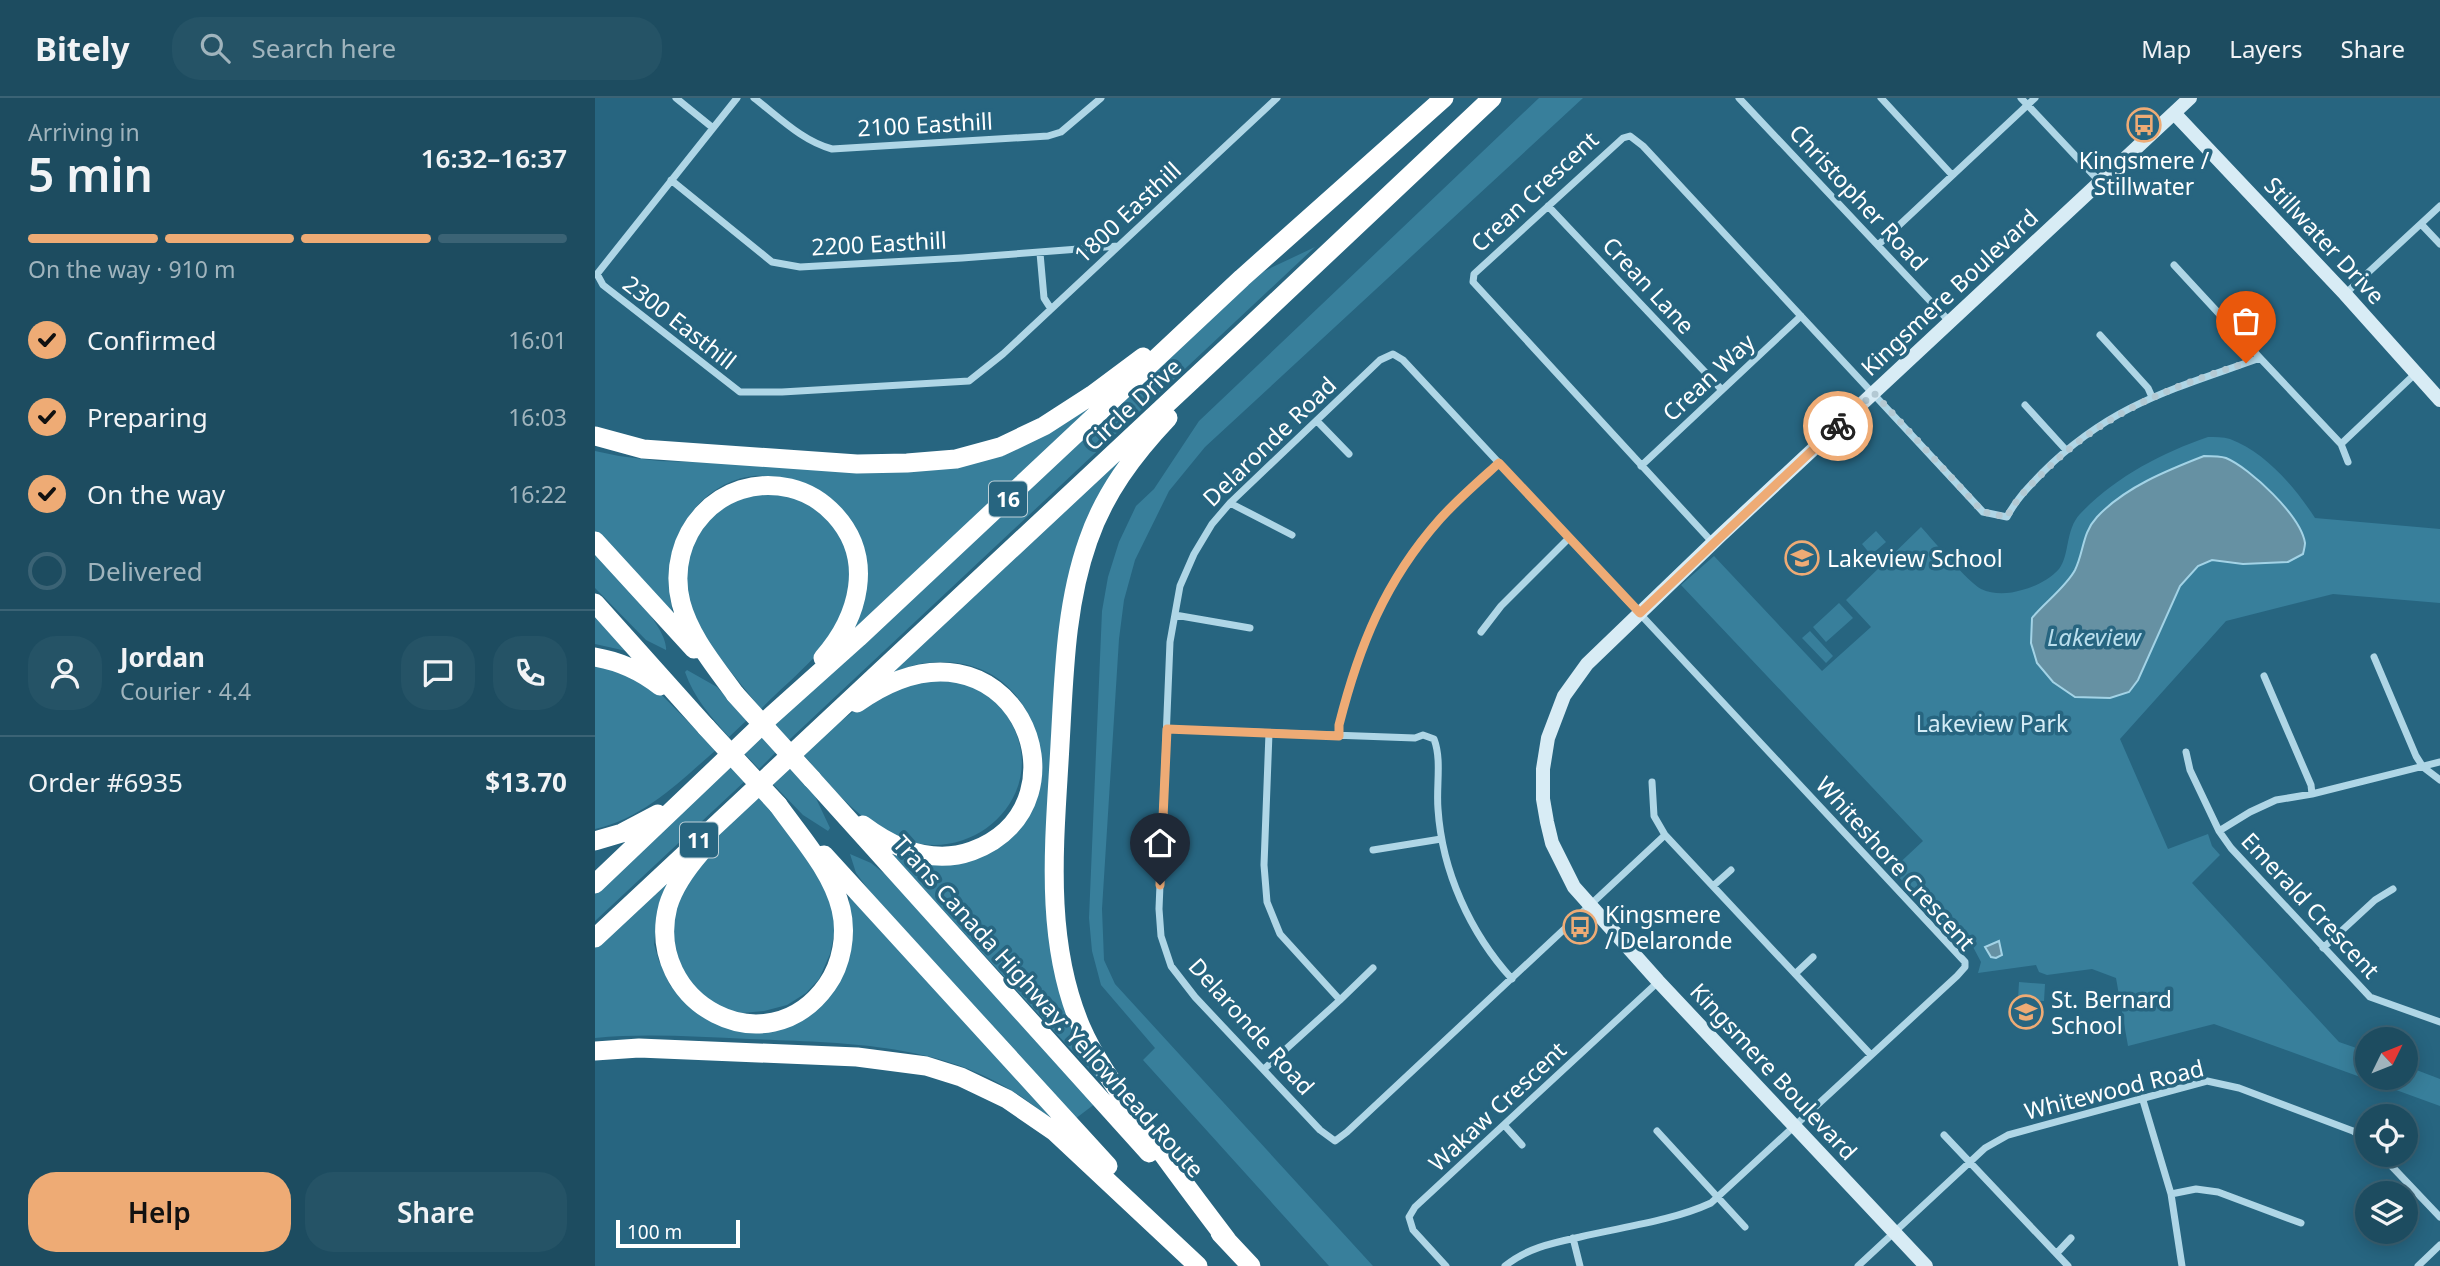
<!DOCTYPE html>
<html lang="en">
<head>
<meta charset="utf-8">
<style>
	body { margin:0; font-family:"Noto Sans",sans-serif; background:#255366; color:#f1f3f6; height:100vh; display:flex; flex-direction:column; font-size:26px; white-space:nowrap }
	* { box-sizing:border-box; margin:0 }
	p { font-size:23px; color:#a0b4bd }
	.icon { flex:none; width:38px; height:38px; fill:none; stroke:currentColor; stroke-width:2; stroke-linecap:round; stroke-linejoin:round }
	.map { position:relative; flex:1; overflow:hidden }
	.panel { display:flex; flex-direction:column; background:#1d4c60; width:595px }
	.panel>* { flex:none }
	.needle { width:46px; rotate:47deg }
	.tools { position:absolute; left:1760px; top:929px; display:grid; gap:14px }
	.tools a { display:grid; place-items:center; width:63px; height:63px; border-radius:50%; background:#1d4c60; box-shadow:0 4px 18px #0003,0 0 0 2px #3b6375; font-size:35px }
	.scale { position:absolute; left:21px; bottom:18px; width:124px; box-sizing:border-box; padding-left:7px; border:4px solid #fff; border-top:0; font-size:19px; line-height:24px; white-space:nowrap; color:#fff; -webkit-text-stroke:5px #276580; paint-order:stroke }
	.pin { position:absolute; display:grid; place-items:center; width:60px; height:60px; color:#fff; margin:-72px -30px; border-radius:50% 50% 50% 0; rotate:-45deg; box-shadow:0 0 7px #0007 }
	.pin .icon { rotate:45deg }
	.courier { position:absolute; display:grid; place-items:center; width:70px; height:70px; margin:-35px; border:5px solid #eeab75; border-radius:50%; background:#fff; color:#222; box-shadow:0 2px 9px #0007 }
	.head em { font-style:normal; font-weight:600 }
	.head div { display:flex; flex-direction:column-reverse }
	.head { display:flex; align-items:center; justify-content:space-between; height:119px; padding:0 28px }
	h1 { font-size:46px; font-weight:600; line-height:52px }
	.bar { display:grid; grid-template-columns:repeat(4,1fr); gap:10px 7px; align-content:center; height:84px; padding:0 28px }
	.bar i { height:9px; border-radius:5px; background:#3b6375 }
	.bar .on { background:#eeab75 }
	.bar p { grid-column:span 4 }
	.line { display:flex; align-items:center; gap:18px; padding:0 28px; border-top:2px solid #3b6375 }
	.line div { flex:1 }
	.round { display:grid; place-items:center; flex:none; width:74px; height:74px; border-radius:28px; background:#255366 }
	ol { padding:0 28px; list-style:none }
	li { display:flex; align-items:center; gap:21px; height:77px }
	li p { margin-inline-start:auto }
	li .icon { padding:7px; border-radius:50%; background:#eeab75; color:#111; stroke-width:4 }
	li:last-child { color:#a0b4bd }
	li i { width:38px; height:38px; border:4px solid #3b6375; border-radius:50% }
	.cta { display:flex; gap:14px; margin-top:auto; padding:14px 28px }
	.cta a { flex:1; height:80px; border-radius:28px; background:#eeab75; color:#111; font-size:28px; font-weight:600; line-height:80px; text-align:center }
	.cta a+a { background:#255366; color:#f1f3f6 }
	header { display:flex; align-items:center; gap:42px; box-sizing:border-box; height:98px; padding:0 35px; background:#1d4c60; border-bottom:2px solid #3b6375 }
	header strong { font-size:33px }
	nav { display:flex; gap:38px; margin-inline-start:auto; font-size:24px }
	.search { width:490px; height:63px; background:#255366; display:flex; align-items:center; gap:18px; box-sizing:border-box; padding:0 24px; border-radius:28px; color:#a0b4bd; font-size:26px }
	main { display:flex; flex:1; min-height:0 }
	.map>svg:first-child { display:block }
	.green { fill:#387f9b }
	.water { fill:#6691a3; stroke:#a3d3e6; stroke-width:2 }
	.lines { fill:none; stroke-linecap:round; stroke-linejoin:round }
	.street { stroke:#afd6e6; stroke-width:7 }
	.secondary { stroke:#d8ecf5; stroke-width:14 }
	.highway { stroke:#fff; stroke-width:19 }
	.highway-bridge { stroke:#fff; stroke-width:19 }
	.done { stroke:#b3c9d3; stroke-width:7; stroke-dasharray:0 12.6 }
	.route { stroke:#eeab75; stroke-width:9 }
	.labels { text-anchor:middle; dominant-baseline:central; stroke-width:7; stroke-linejoin:round; paint-order:stroke }
	.shield { fill:#276580; stroke:#bed1d9; stroke-width:2 }
	.shield-label { font-size:21px; font-weight:bold; fill:#fff }
	.street-label { font-size:23px; fill:#fff; stroke:#276580 }
	.poi-label { font-size:23px; fill:#fff; stroke:#276580; text-anchor:start }
	.park-label { font-size:23px; fill:#d2ebf5; stroke:#276580 }
	.water-label { font-size:24px; font-style:italic; fill:#badfed; stroke:#276580 }
</style>
</head>
<body>
<header>
<strong>Bitely</strong>
<div class="search"><svg class="icon" aria-label="search" viewBox="0 0 24 24"><circle cx="10" cy="10" r="6"/><path d="M15 15l6 6"/></svg>Search here</div>
<nav><a>Map</a><a>Layers</a><a>Share</a></nav>
</header>
<main>
<section class="panel">
<div class="head"><div><h1>5 min</h1><p>Arriving in</p></div><em>16:32–16:37</em></div>
<div class="bar"><i class="on"></i><i class="on"></i><i class="on"></i><i></i><p>On the way · 910 m</p></div>
<ol>
<li><svg class="icon" aria-label="check" viewBox="0 0 24 24"><path d="M5 12l5 5 9-10"/></svg>Confirmed<p>16:01</p></li>
<li><svg class="icon" aria-label="check" viewBox="0 0 24 24"><path d="M5 12l5 5 9-10"/></svg>Preparing<p>16:03</p></li>
<li><svg class="icon" aria-label="check" viewBox="0 0 24 24"><path d="M5 12l5 5 9-10"/></svg>On the way<p>16:22</p></li>
<li><i></i>Delivered</li>
</ol>
<div class="line" style="height:126px"><a class="round"><svg class="icon" aria-label="person" viewBox="0 0 24 24"><circle cx="12" cy="8" r="4"/><path d="M4 21q1-7 8-7t8 7"/></svg></a><div><b>Jordan</b><p>Courier · 4.4</p></div><a class="round"><svg class="icon" aria-label="chat" viewBox="0 0 24 24"><path d="M4 5h16v11H9l-5 4z"/></svg></a><a class="round"><svg class="icon" aria-label="phone" viewBox="0 0 24 24"><path d="M5 4h4l2 5-3 2q2 4 5 5l2-3 5 2v4C11 20 4 13 5 4z"/></svg></a></div>
<div class="line" style="height:91px"><div>Order #6935</div><b>$13.70</b></div>
<div class="cta"><a>Help</a><a>Share</a></div>
</section>
<div class="map">
<svg width="1845" height="1168" viewBox="0 0 1845 1168">
	<rect width="100%" height="100%" fill="#276580"/>
	<path class="green" d="M 944,0 L 988,0 L 610,349 L 574,393 L 540,462 L 529,502 L 524,541 L 507,811 L 509,862 L 520,886 L 778,1168 L 734,1168 L 548,962 L 560,950 L 506,887 L 497,853 L 494,820 L 507,513 L 513,479 L 524,444 L 541,408 L 559,391 L 604,323 Z
		M 720,149 L 194,642 L 177,623 L 661,177 Z
		M 490,311 L 492,313 L 258,532 L 270,455 L 195,381 C 183,379 170,377 158,378 C 114,383 80,424 75,466 C 72,484 76,503 78,520 L 0,434 L 0,353 L 24,358 L 64,363 L 320,371 Z
		M 1613,339 C 1620,339 1628,339 1635,341 C 1670,354 1700,389 1720,420 L 1845,431 L 1845,505 L 1738,496 L 1631,523 L 1525,641 L 1573,751 L 1613,736 L 1617,748 L 1625,757 L 1597,785 L 1744,944 L 1773,954 L 1773,980 L 1811,980 L 1811,968 L 1845,981 L 1845,1008 L 1619,926 L 1533,948 L 1521,880 L 1497,871 L 1452,877 L 1444,874 L 1441,867 L 1383,875 L 1386,864 L 1377,847 L 1360,838 L 1297,772 L 1328,743 L 1086,487 L 1119,458 L 1227,573 L 1276,529 L 1251,502 L 1326,429 C 1338,442 1373,484 1386,491 C 1399,497 1414,496 1427,492 C 1441,488 1454,482 1464,471 C 1475,457 1470,432 1485,416 C 1519,380 1566,355 1613,339 Z
		M 534,352 L 482,453 L 454,808 L 506,984 L 297,757 L 369,761 C 381,750 437,706 441,696 C 450,675 447,653 440,633 C 423,583 384,559 331,565 C 319,566 307,572 295,576 Z
		M 188,392 C 201,399 220,406 231,416 C 261,446 260,496 240,532 C 226,558 187,589 166,611 L 98,527 L 88,461 L 125,405 Z
		M 1281,433 L 1291,444 L 1276,457 L 1267,446 Z
		M 0,454 C 17,472 74,529 71,552 L 51,542 L 0,490 Z
		M 1244,505 L 1258,520 L 1231,544 L 1218,529 Z
		M 0,513 L 36,554 L 0,546 Z
		M 1215,533 L 1238,558 L 1231,565 L 1207,540 Z
		M 0,561 L 49,579 L 121,652 C 84,684 49,720 0,731 Z
		M 92,572 L 122,589 L 152,622 L 134,639 C 116,619 99,600 90,574 Z
		M 358,580 C 369,585 393,592 402,600 C 407,605 411,616 415,623 C 455,690 387,763 316,744 C 268,731 237,689 206,654 L 277,599 L 305,586 Z
		M 164,635 L 181,654 L 164,671 L 146,652 Z
		M 132,664 L 150,683 L 0,823 L 0,789 Z
		M 192,666 L 219,696 L 235,730 L 233,733 L 208,717 L 175,683 Z
		M 162,695 L 214,756 L 238,807 L 240,832 L 235,856 L 224,881 L 211,895 L 192,907 L 169,913 L 147,915 L 127,911 L 109,901 L 82,871 L 76,818 L 103,760 Z
		M 255,756 L 276,765 L 295,780 L 501,1005 L 480,1021 L 282,803 L 261,775 Z
		M 78,771 L 64,807 L 59,846 L 64,863 L 75,887 L 88,902 L 108,918 L 145,930 L 225,903 L 256,796 L 427,985 L 460,1025 C 451,1018 441,1009 431,1002 C 350,944 249,945 154,941 C 103,939 51,935 0,940 L 0,844 Z
		M 1424,884 L 1450,886 L 1449,903 L 1423,902 Z"/>
	<path class="water" d="M 1609,358 C 1616,358 1625,358 1631,360 C 1655,370 1706,418 1710,445 C 1710,448 1709,452 1708,456 L 1693,464 L 1648,466 L 1617,462 L 1603,468 L 1585,488 L 1543,582 L 1534,594 L 1515,600 L 1480,599 L 1458,584 L 1442,565 L 1436,545 L 1437,520 C 1449,505 1471,489 1480,472 C 1489,454 1487,435 1502,419 C 1530,389 1573,372 1609,358 Z
		M 1404,843 L 1407,857 L 1401,860 L 1396,859 L 1390,849 Z"/>
	<g class="lines">
		<path class="street" d="M 81,0 L 118,30
			M 142,0 L 2,176 L 8,187 L 145,294 L 187,294 L 374,283 L 408,256 L 682,0
			M 159,0 C 184,19 207,43 237,51 L 453,38 L 466,34 L 506,0
			M 1144,0 L 1355,224
			M 1286,0 L 1357,77
			M 1426,0 L 1505,84
			M 76,82 L 177,164 L 205,169 L 367,160 L 523,148
			M 953,108 L 1127,292
			M 1826,126 L 1845,146
			M 1283,147 L 1440,0
			M 445,155 L 449,200 L 456,211
			M 1579,167 L 1665,260
			M 1750,196 L 1845,108
			M 1505,237 L 1553,290 L 1557,299
			M 1430,307 L 1471,352
			M 722,323 L 754,356
			M 1746,346 L 1753,364
			M 1046,368 L 1206,218
			M 635,405 L 697,437
			M 1118,445 L 878,184 L 879,176 L 1028,40 L 1035,38 L 1048,48 L 1388,414 L 1412,419 C 1421,401 1434,389 1448,374 C 1516,306 1579,291 1665,260 L 1746,346 L 1821,275
			M 580,517 L 655,530
			M 886,534 L 906,508 L 974,440
			M 1779,559 L 1821,658 L 1828,669 L 1845,682
			M 1669,578 L 1716,687 L 1717,696
			M 572,631 L 820,640 L 828,637 L 839,641 C 847,662 841,688 843,711 C 847,773 875,835 917,881
			M 744,638 L 744,627 C 764,548 790,483 845,421 C 863,401 884,383 904,365
			M 1591,654 L 1595,672 L 1624,733
			M 1845,664 L 1717,696 L 1681,702 L 1655,714 L 1624,733 L 1636,750 L 1775,899 L 1845,924
			M 1057,684 L 1059,718 L 1070,737
			M 778,752 L 846,741
			M 1118,788 L 1136,772
			M 1728,850 L 1780,802 L 1798,791
			M 1201,875 L 1218,859
			M 745,902 L 778,870
			M 669,971 L 745,902 L 685,836 L 672,804 L 669,767 L 674,635
			M 1547,999 L 1576,1096 L 1587,1168
			M 910,1028 L 927,1047
			M 1062,1033 L 1150,1129
			M 1349,1037 L 1473,1168
			M 1786,1057 L 1845,1119
			M 1576,1096 L 1601,1091 L 1623,1094 L 1706,1125
			M 978,1140 L 985,1168
			M 1462,1155 L 1476,1140
			M 851,1168 L 818,1132 L 814,1119 L 820,1109 L 1063,884
			M 910,1168 C 932,1150 957,1145 985,1139 C 1027,1129 1077,1123 1116,1105 L 1362,878 L 1370,869 L 1370,864 L 808,262 L 798,256 L 785,262 L 635,405 L 617,426 L 599,456 L 585,488 L 575,544 L 564,811 L 566,838 L 576,868 L 600,899 L 725,1032 L 740,1043 L 752,1034 L 1070,737 L 1276,957
			M 1263,1168 L 1390,1050 L 1413,1037 L 1612,983 L 1644,990 L 1758,1033 L 1773,1044
			M 1823,1168 L 1845,1147"/>
		<path class="secondary" d="M 1579,15 L 1750,196 L 1845,302
			M 1331,1168 L 1063,883 L 979,789 L 957,745 L 952,724 L 948,701 L 948,671 L 953,640 L 969,598 L 992,566 L 1125,438 L 1595,0"/>
		<path class="highway" d="M 573,320 C 538,357 509,396 493,443 C 470,508 469,579 465,647 C 460,740 448,840 486,929 C 499,959 519,987 538,1014 C 568,1058 600,1100 632,1142
			M 0,338 L 48,351 L 262,366 L 312,365 L 361,361 L 405,349 L 449,328 L 497,297 L 548,259
			M 0,443 L 99,551
			M 0,505 L 111,629
			M 0,559 C 24,563 46,573 65,588
			M 140,596 C 120,568 95,539 86,505 C 69,437 125,374 195,390 C 212,394 228,404 240,417 C 280,461 264,519 228,560
			M 262,605 C 416,496 504,706 377,753 C 338,767 300,751 268,727
			M 217,681 L 554,1055
			M 0,743 L 27,735 L 63,716
			M 106,754 C 93,769 79,788 73,808 C 48,905 172,972 232,887 C 247,866 252,836 246,811 C 237,773 205,738 183,707
			M 229,757 L 513,1068
			M 0,786 L 176,618 L 263,540 L 647,180 L 849,0
			M 0,840 C 299,559 600,282 897,0
			M 0,953 L 44,950 L 262,959 L 331,968 L 366,979 L 412,1001 L 460,1034 L 603,1168
			M 625,1135 L 656,1168"/>
		<path class="highway-bridge" d="M 140,596 L 217,681
			M 111,629 L 183,707"/>
	</g>
	<g class="lines">
		<path class="done" d="M 1243,328 L 1279,295 L 1388,414 L 1412,419 C 1421,401 1434,388 1449,374 C 1507,316 1574,289 1651,265"/>
		<path class="route" d="M 565,787 L 572,631 L 744,638 L 744,627 C 764,548 790,483 845,421 C 863,401 884,383 904,365 L 1045,515 L 1243,328"/>
	</g>
	<defs>
		<symbol id="bus-ring" viewBox="-11 -11 22 22"><circle r="9.5" fill="#276580" stroke="#eeab75" stroke-width="1.5"/><path d="M-5-6H5V4H4V6H2V4H-2V6H-4V4H-5ZM-3.5-4V0h7V-4ZM-3.5 1.2v1.5H-2V1.2ZM2 1.2v1.5H3.5V1.2Z" fill="#eeab75"/></symbol>
		<symbol id="school-ring" viewBox="-11 -11 22 22"><circle r="9.5" fill="#276580" stroke="#eeab75" stroke-width="1.5"/><path d="M0-5L7-2L0 1L-7-2ZM-4 1L0 2.5L4 1V4Q0 6-4 4Z" fill="#eeab75"/></symbol>
	</defs>
	<g fill-rule="evenodd">
		<use href="#bus-ring" x="1530" y="8" width="38" height="38"/>
		<use href="#school-ring" x="1188" y="441" width="38" height="38"/>
		<use href="#bus-ring" x="966" y="810" width="38" height="38"/>
		<use href="#school-ring" x="1412" y="895" width="38" height="38"/>
	</g>
	<g class="labels">
		<g class="shield">
			<rect x="394" y="383.5" width="38" height="35" rx="5"/>
			<rect x="85" y="724.5" width="38" height="35" rx="5"/>
		</g>
		<g class="shield-label">
			<text x="413" y="401">16</text>
			<text x="104" y="742">11</text>
		</g>
		<g class="street-label">
			<text transform="translate(330 26) rotate(-3)">2100 Easthill</text>
			<text transform="translate(939 93) rotate(-43)">Crean Crescent</text>
			<text transform="translate(1264 99) rotate(47)">Christopher Road</text>
			<text transform="translate(532 114) rotate(-43)">1800 Easthill</text>
			<text transform="translate(1730 142) rotate(47)">Stillwater Drive</text>
			<text transform="translate(284 145) rotate(-3)">2200 Easthill</text>
			<text transform="translate(1054 187) rotate(47)">Crean Lane</text>
			<text transform="translate(1354 194) rotate(-43)">Kingsmere Boulevard</text>
			<text transform="translate(85 224) rotate(38)">2300 Easthill</text>
			<text transform="translate(1113 279) rotate(-43)">Crean Way</text>
			<text transform="translate(537 306) rotate(-43)">Circle Drive</text>
			<text transform="translate(674 343) rotate(-44)">Delaronde Road</text>
			<text transform="translate(1301 765) rotate(48)">Whiteshore Crescent</text>
			<text transform="translate(1716 807) rotate(47)">Emerald Crescent</text>
			<text transform="translate(454 908) rotate(48)">Trans Canada Highway: Yellowhead Route</text>
			<text transform="translate(657 928) rotate(48)">Delaronde Road</text>
			<text transform="translate(1179 973) rotate(47)">Kingsmere Boulevard</text>
			<text transform="translate(1519 991) rotate(-14)">Whitewood Road</text>
			<text transform="translate(902 1008) rotate(-43)">Wakaw Crescent</text>
		</g>
		<g class="poi-label">
			<text x="1549" y="62" text-anchor="middle">Kingsmere /<tspan x="1549" dy="26">Stillwater</tspan></text>
			<text x="1232" y="460">Lakeview School</text>
			<text x="1010" y="816">Kingsmere<tspan x="1010" dy="26">/ Delaronde</tspan></text>
			<text x="1456" y="901">St. Bernard<tspan x="1456" dy="26">School</tspan></text>
		</g>
		<g class="park-label">
			<text x="1397" y="625">Lakeview Park</text>
		</g>
		<g class="water-label">
			<text x="1499" y="538">Lakeview</text>
		</g>
	</g>
</svg>
<div class="tools">
<a><svg class="needle" viewBox="-14 -14 28 28"><path d="M0-13l5 13h-10z" fill="#e53935"/><path d="M0 13l5-13h-10z" fill="#a0b4bd"/></svg></a>
<a><svg class="icon" aria-label="locate" viewBox="0 0 24 24"><circle cx="12" cy="12" r="6"/><path d="M12 2v4M12 18v4M2 12h4M18 12h4"/></svg></a>
<a><svg class="icon" aria-label="layers" viewBox="0 0 24 24"><path d="M12 4l9 5-9 5-9-5zM3 14l9 5 9-5"/></svg></a>
</div>
<div class="scale">100 m</div>
<div class="pin" style="left:1651px;top:265px;background:#ea580c"><svg class="icon" aria-label="bag" viewBox="0 0 24 24"><path d="M5 8h14l-1 12H6zM9 8a3 3 0 0 1 6 0"/></svg></div>
<div class="pin" style="left:565px;top:787px;background:#1f2937"><svg class="icon" aria-label="home" viewBox="0 0 24 24"><path d="M3 11l9-7 9 7M6 9v11h12V9"/></svg></div>
<div class="courier" style="left:1243px;top:328px"><svg class="icon" aria-label="bike" viewBox="0 0 24 24"><circle cx="6" cy="16" r="4"/><circle cx="18" cy="16" r="4"/><path d="M6 16l4-8h5l3 8M10 8l3 8H6M13 5h3"/></svg></div>
</div>
</main>
</body>
</html>
